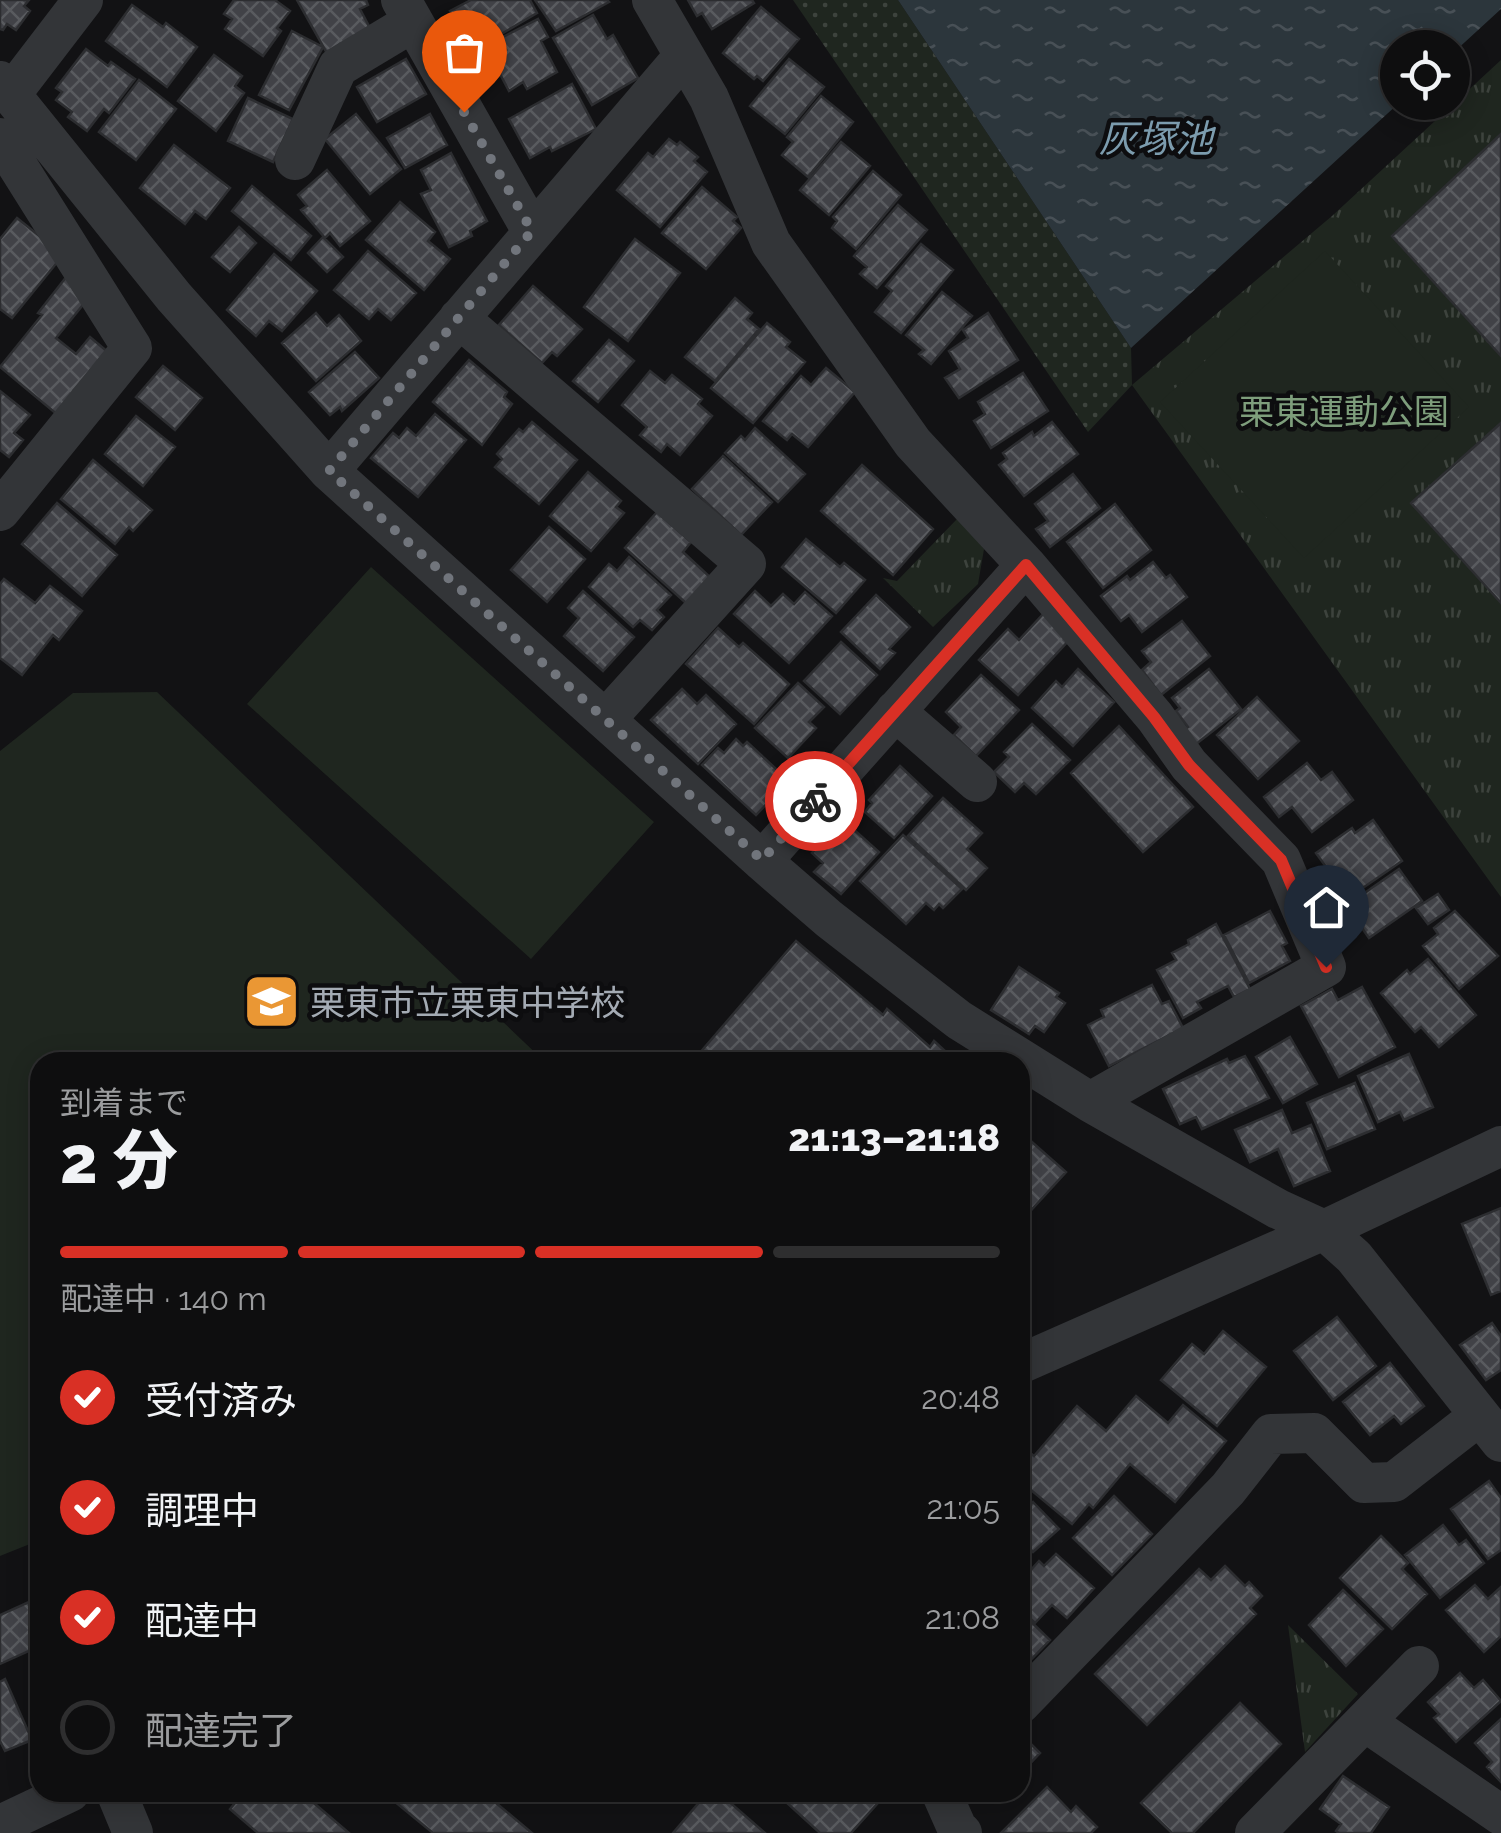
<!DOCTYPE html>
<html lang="ja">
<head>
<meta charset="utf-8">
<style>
	body { margin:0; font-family:Raleway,"Noto Sans JP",sans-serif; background:#171718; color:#f1f3f6; height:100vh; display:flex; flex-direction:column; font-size:38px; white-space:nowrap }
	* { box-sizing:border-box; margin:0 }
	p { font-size:32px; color:#9b9c9e }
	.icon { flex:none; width:55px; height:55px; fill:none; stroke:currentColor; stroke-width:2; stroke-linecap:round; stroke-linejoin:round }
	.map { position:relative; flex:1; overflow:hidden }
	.side { position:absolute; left:30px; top:1052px; width:1000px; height:750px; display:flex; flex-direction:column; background:#0e0e0f; border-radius:30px; box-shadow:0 5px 25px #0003,0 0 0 2px #2e2e2f }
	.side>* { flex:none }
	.tools { position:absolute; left:1380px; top:30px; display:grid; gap:20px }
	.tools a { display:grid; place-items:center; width:90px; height:90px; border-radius:50%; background:#0e0e0f; box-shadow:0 5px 25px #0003,0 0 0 2px #2e2e2f; font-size:50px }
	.pin { position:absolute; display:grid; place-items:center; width:85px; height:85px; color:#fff; margin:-102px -42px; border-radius:50% 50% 50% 0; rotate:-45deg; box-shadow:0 0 10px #0007 }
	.pin .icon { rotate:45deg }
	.courier { position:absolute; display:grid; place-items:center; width:100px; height:100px; margin:-50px; border:8px solid #d93025; border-radius:50%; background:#fff; color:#222; box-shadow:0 2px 12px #0007 }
	.head em { font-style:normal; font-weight:800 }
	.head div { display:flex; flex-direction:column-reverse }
	.head { display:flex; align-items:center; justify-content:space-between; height:170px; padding:0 30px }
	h1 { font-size:65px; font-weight:800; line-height:75px }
	.bar { display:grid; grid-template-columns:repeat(4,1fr); gap:15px 10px; align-content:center; height:120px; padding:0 30px }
	.bar i { height:12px; border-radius:8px; background:#2e2e2f }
	.bar .on { background:#d93025 }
	.bar p { grid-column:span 4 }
	ol { padding:0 30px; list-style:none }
	li { display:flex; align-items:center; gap:30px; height:110px }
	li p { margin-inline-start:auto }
	li .icon { padding:10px; border-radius:50%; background:#d93025; color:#fff; stroke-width:4 }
	li:last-child { color:#9b9c9e }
	li i { width:55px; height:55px; border:5px solid #2e2e2f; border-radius:50% }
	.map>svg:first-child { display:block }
	.grass { fill:url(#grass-dots) }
	.park { fill:url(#park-tufts) }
	.garden { fill:#1f261f }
	.water { fill:url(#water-ripples) }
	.building { fill:url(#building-cross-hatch); stroke:#2c2d30; stroke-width:2.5 }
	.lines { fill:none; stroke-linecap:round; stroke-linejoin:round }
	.minor { stroke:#333538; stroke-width:40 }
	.done { stroke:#71757c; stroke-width:10; stroke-dasharray:0 18 }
	.route { stroke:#d93025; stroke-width:12 }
	.labels { text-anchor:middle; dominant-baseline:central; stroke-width:9; stroke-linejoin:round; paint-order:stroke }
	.park-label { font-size:35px; fill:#7e9e7c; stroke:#0d0d0f }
	.poi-label { font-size:35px; fill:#a4abb4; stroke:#0d0d0f; text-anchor:start }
	.water-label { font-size:38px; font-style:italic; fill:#7c9cae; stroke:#0d0d0f }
</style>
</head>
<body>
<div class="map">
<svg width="1501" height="1833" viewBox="0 0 1501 1833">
	<defs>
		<pattern id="grass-dots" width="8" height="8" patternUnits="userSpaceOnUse" patternTransform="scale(2.5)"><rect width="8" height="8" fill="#1f261f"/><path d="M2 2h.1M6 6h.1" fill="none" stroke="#3d433d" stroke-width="1.8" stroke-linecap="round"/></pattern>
		<pattern id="park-tufts" width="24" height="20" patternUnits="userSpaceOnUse" patternTransform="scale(2.5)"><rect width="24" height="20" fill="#1f261f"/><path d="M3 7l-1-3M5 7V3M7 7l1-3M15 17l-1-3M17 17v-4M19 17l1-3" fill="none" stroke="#3d433d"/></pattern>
		<pattern id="water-ripples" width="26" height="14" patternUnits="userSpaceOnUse" patternTransform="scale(2.5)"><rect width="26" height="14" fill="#2c363c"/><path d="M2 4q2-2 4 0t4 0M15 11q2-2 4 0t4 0" fill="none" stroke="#485056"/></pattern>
		<pattern id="building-cross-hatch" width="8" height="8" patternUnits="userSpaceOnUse" patternTransform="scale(2.5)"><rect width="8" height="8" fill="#414247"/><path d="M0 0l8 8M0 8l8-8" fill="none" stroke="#595b5f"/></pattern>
	</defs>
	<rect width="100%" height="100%" fill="#121214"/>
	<path class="grass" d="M 793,0 L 898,0 L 1131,348 L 1132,385 L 1088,432 Z"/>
	<path class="park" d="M 1501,60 L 1501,897 L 1132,385 L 1332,216 Z
		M 959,517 L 984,549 L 978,584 L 933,627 L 883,578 L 897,581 Z
		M 1288,1625 L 1358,1694 L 1305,1752 Z"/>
	<path class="garden" d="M 1325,251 L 1469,407 L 1304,558 L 1160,402 Z
		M 371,567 L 654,822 L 531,959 L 247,704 Z
		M 157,692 L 545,1062 L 40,1062 L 40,1540 L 0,1556 L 0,751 L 73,693 Z"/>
	<path class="water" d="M 898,0 L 1501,0 L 1501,9 L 1453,53 L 1452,48 L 1398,48 L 1399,103 L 1131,348 Z"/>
	<path class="building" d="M 0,0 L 29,0 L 24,6 L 30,11 L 16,30 L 7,24 L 3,30 L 0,29 Z
		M 234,0 L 275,0 L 290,11 L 277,28 L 281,31 L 263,56 L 225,29 L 232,19 L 224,14 Z
		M 297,0 L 366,0 L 368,5 L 360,9 L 372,32 L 328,55 Z
		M 471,0 L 530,0 L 537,13 L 491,40 L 489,36 L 470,46 L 450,11 Z
		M 535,0 L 607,0 L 609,2 L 556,31 Z
		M 688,0 L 752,0 L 754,3 L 712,29 L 702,13 L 697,16 Z
		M 132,5 L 163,27 L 166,23 L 197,47 L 167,87 L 106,41 Z
		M 761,7 L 799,39 L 763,81 L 757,76 L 754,79 L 723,53 Z
		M 593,15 L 607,39 L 613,35 L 638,78 L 592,105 L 553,38 Z
		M 538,19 L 548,37 L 541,41 L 557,72 L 527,89 L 523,82 L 509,91 L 490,55 L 502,49 L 497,40 Z
		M 292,31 L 323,47 L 289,110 L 259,95 Z
		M 86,49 L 108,66 L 111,62 L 135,79 L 109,113 L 104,109 L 87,131 L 68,117 L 72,112 L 56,100 L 62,92 L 56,88 Z
		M 214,55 L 242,76 L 235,86 L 244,93 L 216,131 L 178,101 Z
		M 406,59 L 426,94 L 377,122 L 357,87 Z
		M 789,59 L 824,87 L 785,134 L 750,106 Z
		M 139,80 L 176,109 L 136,160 L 99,132 Z
		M 572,84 L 596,129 L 552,151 L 550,147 L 530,158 L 509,119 Z
		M 821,96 L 853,122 L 808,177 L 782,155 L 793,142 L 787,137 Z
		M 248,98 L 293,119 L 273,162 L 228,141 Z
		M 356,114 L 401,169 L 370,194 L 325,139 Z
		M 430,114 L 447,145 L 405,168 L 387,138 Z
		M 1501,134 L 1501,356 L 1392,236 Z
		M 669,139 L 677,145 L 680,142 L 698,157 L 694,161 L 707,172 L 660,227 L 617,190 L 648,153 L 653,157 Z
		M 841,142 L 870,166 L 829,215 L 800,190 Z
		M 174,145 L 230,188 L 206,219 L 195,211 L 185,224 L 140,188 Z
		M 451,153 L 487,221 L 470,231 L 472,236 L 449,247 L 421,194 L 431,190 L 421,170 Z
		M 327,170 L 370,221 L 340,246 L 330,233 L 325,238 L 301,210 L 307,206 L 298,195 Z
		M 873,171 L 901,195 L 856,249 L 832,228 L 837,221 L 833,217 Z
		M 252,186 L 311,236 L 291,260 L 232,211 Z
		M 702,187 L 737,217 L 733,221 L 741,228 L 706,269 L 662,233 Z
		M 400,202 L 435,232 L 428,241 L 450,259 L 424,290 L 366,240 Z
		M 898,205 L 927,230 L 877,288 L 860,274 L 867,267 L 854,256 Z
		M 17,218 L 63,255 L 12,318 L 0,309 L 0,239 Z
		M 239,227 L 256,243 L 230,272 L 212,257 Z
		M 323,237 L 343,257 L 327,272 L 308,253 Z
		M 635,239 L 680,273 L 628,341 L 584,307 Z
		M 921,244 L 953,270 L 901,333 L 875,312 L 892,291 L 886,286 Z
		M 368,251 L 416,293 L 391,320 L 378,309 L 369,319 L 334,290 Z
		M 274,254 L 317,291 L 282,331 L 269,321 L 256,336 L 227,310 Z
		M 67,276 L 91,295 L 56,338 L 76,354 L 90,337 L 109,353 L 59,416 L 0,367 L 42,315 L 38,313 Z
		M 533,286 L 582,329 L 557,356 L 552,352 L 542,363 L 499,325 Z
		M 942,292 L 972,316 L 931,364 L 919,354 L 924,350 L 906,335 Z
		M 735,298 L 752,313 L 747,319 L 759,329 L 715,381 L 685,357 Z
		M 316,313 L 327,326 L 339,315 L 361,341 L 316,381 L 282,343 Z
		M 988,313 L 1018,360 L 959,398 L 945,378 L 960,369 L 949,351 L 968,338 L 963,330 Z
		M 767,323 L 790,342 L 786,347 L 805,362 L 753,423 L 711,388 Z
		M 609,340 L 634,361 L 598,402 L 573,381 Z
		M 355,352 L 379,378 L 342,411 L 340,407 L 330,415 L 309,392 Z
		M 469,360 L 507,392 L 504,397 L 512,404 L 482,445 L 433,402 Z
		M 163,366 L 202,398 L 175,430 L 136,397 Z
		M 826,368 L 855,392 L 808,447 L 792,434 L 787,440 L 763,421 L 801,376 L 811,385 Z
		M 650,371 L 665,383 L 672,375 L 702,399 L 698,404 L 712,416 L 680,455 L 667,444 L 661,452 L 640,435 L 647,427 L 622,405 Z
		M 1023,373 L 1048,411 L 991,448 L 974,421 L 985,414 L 978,402 Z
		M 0,391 L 30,415 L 14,433 L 23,440 L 9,457 L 0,450 Z
		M 435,414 L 466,440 L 418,497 L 371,458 L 393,433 L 399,438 L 407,428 L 416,436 Z
		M 136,416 L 175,447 L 143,486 L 105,454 Z
		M 532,422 L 577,460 L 539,504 L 495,467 L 502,459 L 497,454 L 519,429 L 523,432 Z
		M 1052,422 L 1078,454 L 1024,496 L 999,465 L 1007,459 L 1003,453 L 1032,432 L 1034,436 Z
		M 1501,423 L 1501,603 L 1411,503 Z
		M 755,428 L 805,474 L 778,502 L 725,453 L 741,436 L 745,440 Z
		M 723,456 L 772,502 L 741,535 L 692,489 Z
		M 93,460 L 152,510 L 133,531 L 129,527 L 115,544 L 61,499 Z
		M 862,465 L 933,529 L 893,575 L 821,511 Z
		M 588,472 L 621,501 L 616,507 L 624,513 L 591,551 L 550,516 Z
		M 1073,474 L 1100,508 L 1050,547 L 1036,529 L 1048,521 L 1035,504 Z
		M 57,503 L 117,555 L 82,596 L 22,544 Z
		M 1115,504 L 1151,550 L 1103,588 L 1067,542 Z
		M 657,512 L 691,542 L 683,552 L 711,578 L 687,604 L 625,548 Z
		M 549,527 L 585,559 L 547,602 L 511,570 Z
		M 806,539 L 840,567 L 844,563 L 865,580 L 836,613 L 782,567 Z
		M 629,557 L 671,595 L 657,610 L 664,617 L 652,630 L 640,620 L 633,627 L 589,587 L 609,564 L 617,571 Z
		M 1153,562 L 1166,578 L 1170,575 L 1187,597 L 1142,632 L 1129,615 L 1121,621 L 1101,596 L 1127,576 L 1130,580 Z
		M 4,579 L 35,603 L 50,586 L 82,611 L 59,640 L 53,635 L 22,675 L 0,658 L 0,584 Z
		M 583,591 L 634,637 L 603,671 L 564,636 L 579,618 L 568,608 Z
		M 755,591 L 771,606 L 783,594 L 794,604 L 805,592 L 832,616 L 789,663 L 734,614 Z
		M 876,595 L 910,627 L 889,649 L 895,653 L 880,669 L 841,632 Z
		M 1045,612 L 1072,637 L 1018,695 L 979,660 L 1008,629 L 1019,640 Z
		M 1182,621 L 1210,656 L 1161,695 L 1142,670 L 1151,662 L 1142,651 Z
		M 718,628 L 739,647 L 743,643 L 789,684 L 754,724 L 686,664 Z
		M 841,642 L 877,675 L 840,714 L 804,681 Z
		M 1078,669 L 1114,702 L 1073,746 L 1032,708 L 1056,681 L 1062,687 Z
		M 1209,669 L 1241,709 L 1196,744 L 1184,730 L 1188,727 L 1176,711 L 1180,708 L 1172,698 Z
		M 981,675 L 1019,710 L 976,756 L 954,735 L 961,727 L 946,712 Z
		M 798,683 L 824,707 L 809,722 L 816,728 L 788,758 L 755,728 Z
		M 682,689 L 697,704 L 706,695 L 736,724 L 698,764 L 651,720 Z
		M 1257,697 L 1299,741 L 1258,779 L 1217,735 Z
		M 1032,724 L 1070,760 L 1036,794 L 1024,783 L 1015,792 L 994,772 L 1009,757 L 1004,752 Z
		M 1119,726 L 1193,807 L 1143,852 L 1071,773 Z
		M 736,739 L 743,746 L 747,742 L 789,781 L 756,815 L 702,765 L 718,748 L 724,753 Z
		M 1307,763 L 1321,780 L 1332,772 L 1353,800 L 1312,832 L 1292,807 L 1279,817 L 1264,797 Z
		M 900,766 L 932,796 L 894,838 L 865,812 L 872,803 L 869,800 Z
		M 943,798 L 982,833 L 967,849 L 987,868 L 966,890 L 908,836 Z
		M 842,819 L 879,852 L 841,894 L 814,872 L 823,863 L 812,853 Z
		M 1373,820 L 1402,861 L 1338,905 L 1319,878 L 1329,871 L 1316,853 L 1352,828 L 1355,833 Z
		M 903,835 L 962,889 L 943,908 L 939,904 L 934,910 L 926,903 L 906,924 L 860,881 Z
		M 1399,869 L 1422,901 L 1369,938 L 1355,918 L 1362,913 L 1353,901 Z
		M 1438,894 L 1449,910 L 1428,924 L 1416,908 Z
		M 1270,911 L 1287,943 L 1282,946 L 1290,961 L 1249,983 L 1224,935 Z
		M 1455,911 L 1498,956 L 1459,989 L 1423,946 L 1438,934 L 1434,928 Z
		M 1216,924 L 1250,989 L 1234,997 L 1228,986 L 1197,1002 L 1201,1008 L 1183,1018 L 1157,970 L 1176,960 L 1172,953 L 1189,944 L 1188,940 Z
		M 796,941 L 883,1015 L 887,1009 L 930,1047 L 934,1041 L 957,1062 L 692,1062 Z
		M 1428,959 L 1476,1015 L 1439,1047 L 1421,1027 L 1415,1032 L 1381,993 L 1407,970 L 1410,974 Z
		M 1019,967 L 1059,993 L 1056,997 L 1065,1003 L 1044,1032 L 1035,1026 L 1029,1034 L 991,1010 Z
		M 1152,985 L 1162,1004 L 1169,1001 L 1183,1028 L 1109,1066 L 1088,1025 L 1104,1017 L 1101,1010 Z
		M 1362,987 L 1395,1047 L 1339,1077 L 1301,1006 L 1332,989 L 1338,1000 Z
		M 1290,1037 L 1317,1084 L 1283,1103 L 1256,1057 Z
		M 1409,1054 L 1433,1107 L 1404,1120 L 1400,1112 L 1378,1122 L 1358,1076 Z
		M 1245,1056 L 1269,1098 L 1202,1129 L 1196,1117 L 1180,1124 L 1163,1089 L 1227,1059 L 1229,1063 Z
		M 1355,1083 L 1375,1129 L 1327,1149 L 1307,1103 Z
		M 1282,1110 L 1292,1133 L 1311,1125 L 1330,1171 L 1294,1186 L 1278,1149 L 1250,1162 L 1235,1130 Z
		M 1024,1135 L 1066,1172 L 1022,1220 L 1020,1140 Z
		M 1501,1208 L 1501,1291 L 1491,1295 L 1462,1224 Z
		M 1337,1317 L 1376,1366 L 1333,1400 L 1294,1351 Z
		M 1492,1323 L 1501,1336 L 1501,1370 L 1486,1380 L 1460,1345 Z
		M 1223,1331 L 1266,1367 L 1217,1426 L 1161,1380 L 1192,1344 L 1204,1354 Z
		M 1390,1363 L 1424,1406 L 1401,1424 L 1394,1416 L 1370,1435 L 1343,1402 Z
		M 1136,1396 L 1168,1423 L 1183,1405 L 1226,1441 L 1175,1502 L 1130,1464 L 1093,1508 L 1089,1504 L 1072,1524 L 1020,1481 L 1020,1455 L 1025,1449 L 1034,1456 L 1077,1406 L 1106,1431 Z
		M 1489,1481 L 1501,1498 L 1501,1550 L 1488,1559 L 1451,1509 Z
		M 1114,1496 L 1152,1534 L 1112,1575 L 1073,1538 Z
		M 1033,1502 L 1059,1529 L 1033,1552 L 1020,1538 L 1020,1514 Z
		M 1443,1525 L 1459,1545 L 1466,1540 L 1484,1563 L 1440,1598 L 1405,1555 Z
		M 1381,1536 L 1408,1563 L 1402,1569 L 1427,1594 L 1392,1629 L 1340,1578 Z
		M 1056,1554 L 1094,1588 L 1067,1618 L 1052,1605 L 1035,1623 L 1020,1609 L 1020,1582 L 1039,1561 L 1044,1566 Z
		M 1225,1566 L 1245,1586 L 1249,1582 L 1262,1596 L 1250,1608 L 1256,1614 L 1147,1725 L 1095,1674 L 1199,1569 L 1211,1580 Z
		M 1475,1585 L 1488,1599 L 1501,1587 L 1501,1636 L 1484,1652 L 1446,1610 Z
		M 1343,1590 L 1383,1629 L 1346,1666 L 1309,1625 Z
		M 40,1597 L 40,1646 L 0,1664 L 0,1615 Z
		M 1020,1611 L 1050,1640 L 1020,1671 Z
		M 1460,1673 L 1474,1688 L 1483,1680 L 1501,1701 L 1456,1742 L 1434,1718 L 1439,1714 L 1428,1702 Z
		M 5,1679 L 32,1740 L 5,1751 L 0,1741 L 0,1682 Z
		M 1240,1703 L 1281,1744 L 1193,1833 L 1172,1833 L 1141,1803 Z
		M 1501,1719 L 1501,1782 L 1487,1767 L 1492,1762 L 1475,1743 Z
		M 1020,1733 L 1040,1753 L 1020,1774 Z
		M 1343,1776 L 1389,1807 L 1371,1833 L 1339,1833 L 1336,1831 L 1341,1824 L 1320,1809 Z
		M 1047,1787 L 1071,1812 L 1076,1806 L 1097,1827 L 1091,1833 L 1001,1833 Z
		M 244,1792 L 301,1792 L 349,1833 L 258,1833 L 230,1809 Z
		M 383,1792 L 483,1792 L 532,1833 L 433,1833 Z
		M 708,1792 L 718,1792 L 765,1833 L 673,1833 Z
		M 775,1792 L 884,1792 L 886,1794 L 851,1833 L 820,1833 Z"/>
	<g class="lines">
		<path class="minor" d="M 401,0 L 532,231
			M 652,0 L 709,98 L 771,243 L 913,443 L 1026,565 L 1155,717 L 1189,765 L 1281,860 L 1326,967 L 1090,1102
			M 0,81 L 174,297 L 329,471 L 762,861 L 829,919 L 959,1020 L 1090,1102 L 1278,1209 L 1324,1230 L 1354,1257 L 1501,1442
			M 11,94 L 83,0
			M 0,138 L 132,348 L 0,511
			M 295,160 L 338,67 L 413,22
			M 459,318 L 746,564 L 606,719
			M 329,471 L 683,57
			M 895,711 L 977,782
			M 762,861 L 1026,565
			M 1020,1364 L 1324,1230 L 1501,1146
			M 1020,1704 L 1228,1489 L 1271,1434 L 1314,1433 L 1364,1483 L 1394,1482 L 1479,1416
			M 1367,1723 L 1501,1815
			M 116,1792 L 133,1833
			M 941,1792 L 957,1828 L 962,1833
			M 0,1825 L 70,1792
			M 1255,1833 L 1419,1666"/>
	</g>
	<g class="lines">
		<path class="done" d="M 464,112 L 532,231 L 329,471 L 762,860 L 815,801"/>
		<path class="route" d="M 815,801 L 1026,565 L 1154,717 L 1189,765 L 1281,860 L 1326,967"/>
	</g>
	<defs>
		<symbol id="school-square" viewBox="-11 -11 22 22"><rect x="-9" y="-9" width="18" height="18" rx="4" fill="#ea9734" stroke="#0d0d0f"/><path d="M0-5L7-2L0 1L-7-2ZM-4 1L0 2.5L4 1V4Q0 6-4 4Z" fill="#fff"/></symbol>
	</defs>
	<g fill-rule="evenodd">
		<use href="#school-square" x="240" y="970" width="63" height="63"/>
	</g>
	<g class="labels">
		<g class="park-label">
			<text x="1344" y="411">栗東運動公園</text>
		</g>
		<g class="poi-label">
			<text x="310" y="1002">栗東市立栗東中学校</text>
		</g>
		<g class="water-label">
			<text x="1156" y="138">灰塚池</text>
		</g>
	</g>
</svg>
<div class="tools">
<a><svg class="icon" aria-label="locate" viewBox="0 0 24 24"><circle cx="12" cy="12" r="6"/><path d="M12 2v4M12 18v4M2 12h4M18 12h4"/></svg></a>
</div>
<div class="pin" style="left:464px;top:112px;background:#ea580c"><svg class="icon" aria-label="bag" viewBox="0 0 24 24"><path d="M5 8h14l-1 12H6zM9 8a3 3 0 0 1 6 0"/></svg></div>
<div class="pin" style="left:1326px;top:967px;background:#1f2937"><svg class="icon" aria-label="home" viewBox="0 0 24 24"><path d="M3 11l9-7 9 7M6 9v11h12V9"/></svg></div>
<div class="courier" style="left:815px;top:801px"><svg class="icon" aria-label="bike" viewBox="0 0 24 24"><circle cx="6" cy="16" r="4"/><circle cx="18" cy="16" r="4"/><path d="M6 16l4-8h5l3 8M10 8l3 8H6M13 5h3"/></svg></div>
<section class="side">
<div class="head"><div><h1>2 分</h1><p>到着まで</p></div><em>21:13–21:18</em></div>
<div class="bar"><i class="on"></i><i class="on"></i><i class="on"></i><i></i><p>配達中 · 140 m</p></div>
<ol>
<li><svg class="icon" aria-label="check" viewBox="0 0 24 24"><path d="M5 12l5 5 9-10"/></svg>受付済み<p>20:48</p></li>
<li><svg class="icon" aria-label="check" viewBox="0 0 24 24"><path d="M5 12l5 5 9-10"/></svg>調理中<p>21:05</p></li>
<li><svg class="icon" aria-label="check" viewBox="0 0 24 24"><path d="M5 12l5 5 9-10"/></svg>配達中<p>21:08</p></li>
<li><i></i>配達完了</li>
</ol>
</section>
</div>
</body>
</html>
